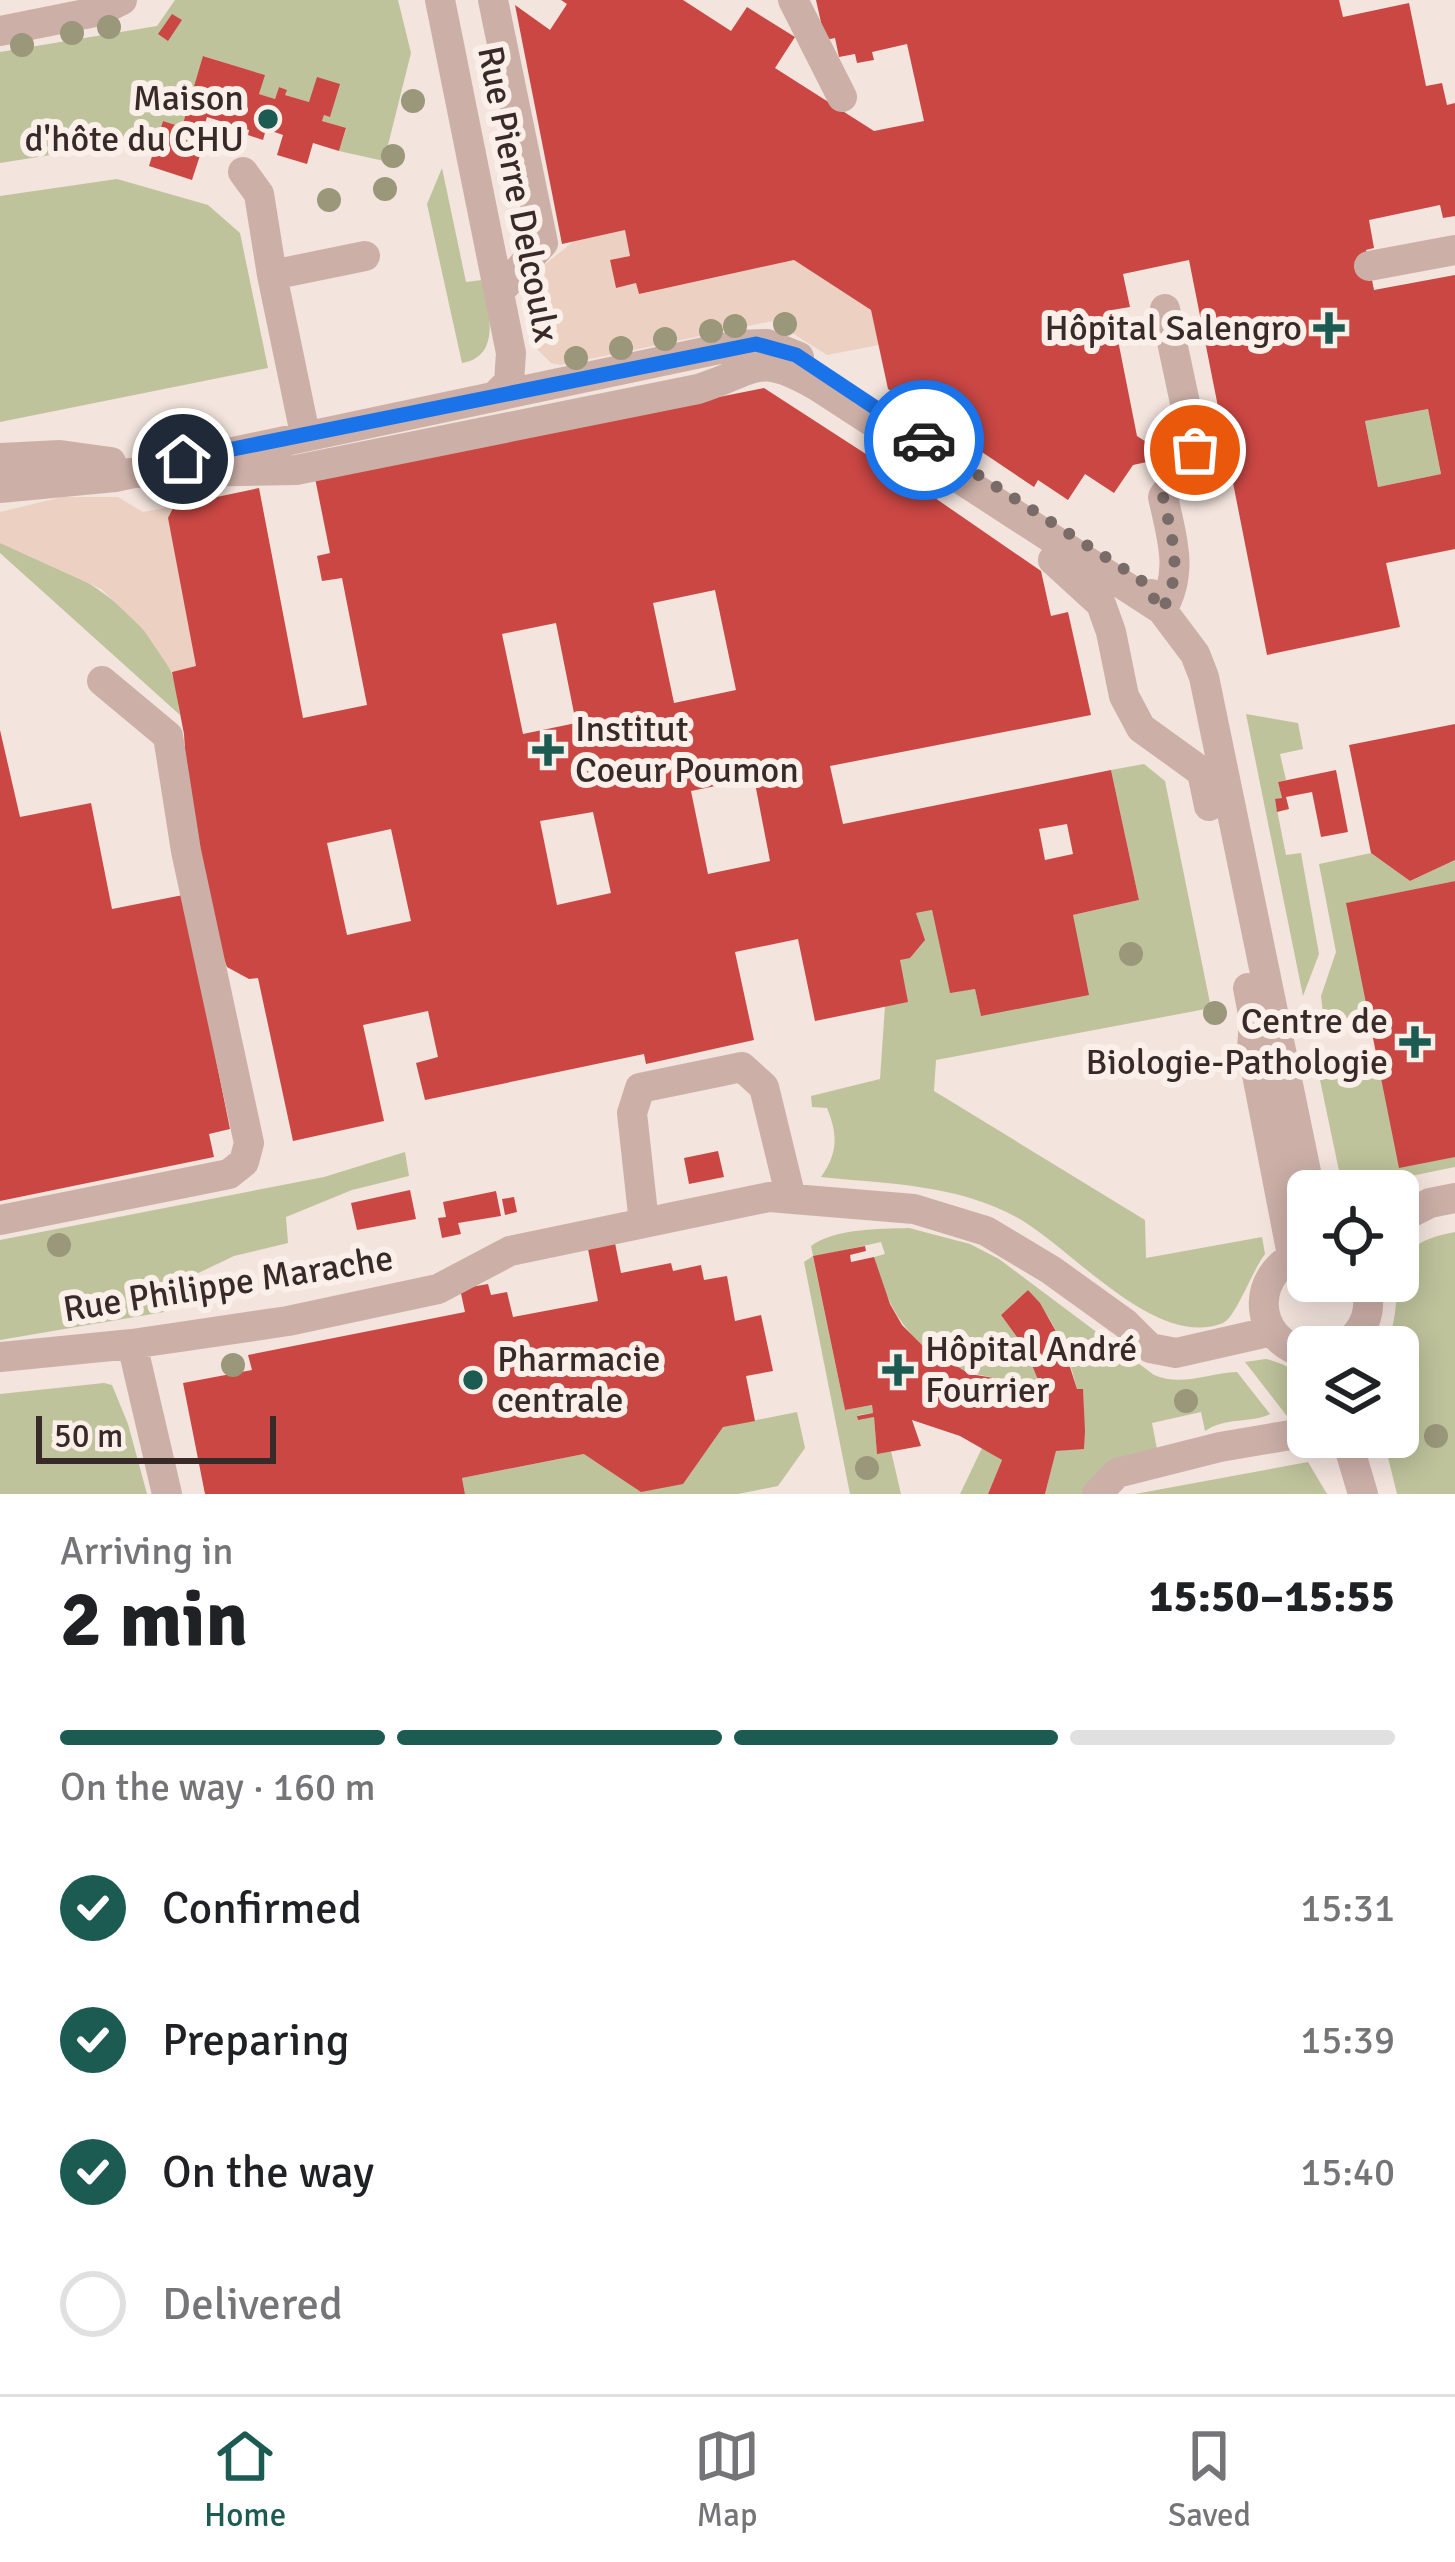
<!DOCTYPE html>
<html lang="en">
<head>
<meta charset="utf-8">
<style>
	body { margin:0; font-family:Signika,sans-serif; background:#f6f6f6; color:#202124; height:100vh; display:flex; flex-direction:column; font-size:45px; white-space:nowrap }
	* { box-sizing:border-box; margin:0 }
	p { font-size:39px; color:#757577 }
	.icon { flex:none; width:66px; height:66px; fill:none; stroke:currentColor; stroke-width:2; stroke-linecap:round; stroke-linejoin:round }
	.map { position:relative; height:1494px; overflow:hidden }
	.drawer { display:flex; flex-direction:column; background:#fff; flex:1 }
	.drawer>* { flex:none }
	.fabs { position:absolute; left:1287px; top:1170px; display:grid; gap:24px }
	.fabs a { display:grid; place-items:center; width:132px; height:132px; border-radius:18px; background:#fff; box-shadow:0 6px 30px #0003; font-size:60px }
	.scale { position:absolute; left:36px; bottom:30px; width:240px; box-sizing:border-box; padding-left:12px; border:6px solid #382a28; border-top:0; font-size:33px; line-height:42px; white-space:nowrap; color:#382a28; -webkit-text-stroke:9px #faefe9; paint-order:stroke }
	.pin { position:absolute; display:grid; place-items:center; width:102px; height:102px; color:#fff; margin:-51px; border:6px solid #fff; border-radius:50%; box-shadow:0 3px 12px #0007 }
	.courier { position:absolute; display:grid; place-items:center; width:120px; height:120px; margin:-60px; border:9px solid #1a73e8; border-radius:50%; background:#fff; color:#222; box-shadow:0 3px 15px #0007 }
	.head em { font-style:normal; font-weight:800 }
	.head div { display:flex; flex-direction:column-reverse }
	.head { display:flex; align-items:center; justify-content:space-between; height:204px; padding:0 60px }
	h1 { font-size:78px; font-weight:800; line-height:90px }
	.bar { display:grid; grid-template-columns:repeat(4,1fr); gap:18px 12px; align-content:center; height:144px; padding:0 60px }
	.bar i { height:15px; border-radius:9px; background:#e0e0e0 }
	.bar .current { background:#1c5b52 }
	.bar p { grid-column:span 4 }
	ol { padding:0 60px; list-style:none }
	li { display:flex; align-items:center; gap:36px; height:132px }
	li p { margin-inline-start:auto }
	li .icon { padding:12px; border-radius:50%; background:#1c5b52; color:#fff; stroke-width:4 }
	li:last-child { color:#757577 }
	li i { width:66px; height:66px; border:6px solid #e0e0e0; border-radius:50% }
	.menu { display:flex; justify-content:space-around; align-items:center; height:168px; border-top:3px solid #e0e0e0; background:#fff; font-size:33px; color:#757577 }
	.menu a { display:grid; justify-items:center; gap:6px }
	.menu .current { color:#1c5b52 }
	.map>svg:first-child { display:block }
	.green { fill:#bec39c }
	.plaza { fill:#ecd1c3 }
	.building { fill:#ca4744; fill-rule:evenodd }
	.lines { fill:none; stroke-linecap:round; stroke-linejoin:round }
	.minor { stroke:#ccb0a8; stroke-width:30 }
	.tree { fill:#9a977b }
	.done { stroke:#796b67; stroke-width:12; stroke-dasharray:0 21.6 }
	.route { stroke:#1a73e8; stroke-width:15 }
	.poi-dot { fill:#1c5b52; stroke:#faefe9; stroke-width:4.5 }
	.labels { text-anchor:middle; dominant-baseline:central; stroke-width:12; stroke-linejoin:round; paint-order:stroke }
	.poi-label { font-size:36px; fill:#382a28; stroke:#faefe9; text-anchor:end }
	.street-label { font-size:36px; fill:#382a28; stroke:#faefe9 }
</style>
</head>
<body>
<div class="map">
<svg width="1455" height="1494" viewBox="0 0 1455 1494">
	<rect width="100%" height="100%" fill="#f3e4dd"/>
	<path class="green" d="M 175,0 L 398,0 L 411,53 L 384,161 L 339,151 L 346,129 L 322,121 L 324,115 L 330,116 L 339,84 L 309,102 L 285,95 L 286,90 L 279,87 L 275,99 L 259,94 L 264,75 L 204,56 L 182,127 L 163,121 L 156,143 L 133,142 L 0,163 L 0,52 L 157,26 Z
		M 442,168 L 466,282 L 482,280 C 488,308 503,356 462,363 L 427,204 Z
		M 117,179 L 208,205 L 240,233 L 268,368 L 0,422 L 0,196 Z
		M 1428,409 L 1441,474 L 1378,487 L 1365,421 Z
		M 0,543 C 66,563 138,604 170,669 C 176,682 177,700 180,715 L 0,553 Z
		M 1246,714 L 1298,723 L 1303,749 L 1280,754 L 1286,780 L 1278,782 L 1282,798 L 1275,800 L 1286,855 L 1301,853 L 1319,954 L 1303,996 Z
		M 1144,764 L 1165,781 L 1211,1008 L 936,1060 L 934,1091 L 1145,1220 L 1146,1258 L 1262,1237 L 1265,1254 C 1252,1271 1236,1317 1223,1323 C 1156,1350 1073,1249 1018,1218 C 957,1184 888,1184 821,1177 C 838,1153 838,1135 827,1108 L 812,1107 L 811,1096 L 880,1079 L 885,1006 L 900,960 L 924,940 L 916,913 L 932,910 L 950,992 L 975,989 L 981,1015 L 1073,915 L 1139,900 L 1111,770 Z
		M 1371,853 L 1410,881 L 1455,860 L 1455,881 L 1347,903 L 1369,1014 L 1324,1022 L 1321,996 L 1336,952 L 1319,864 Z
		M 1380,1069 L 1455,1157 L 1455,1167 L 1343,1190 L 1320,1080 Z
		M 405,1152 L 409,1176 L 352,1190 L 286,1217 L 288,1243 L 234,1256 L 190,1277 L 164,1312 L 0,1340 L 0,1240 L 324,1177 Z
		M 909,1228 L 970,1244 L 999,1259 L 1154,1375 C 1182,1387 1208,1373 1237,1372 L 1270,1414 C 1250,1424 1228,1416 1205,1431 L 1201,1412 L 1152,1423 L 1157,1449 L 1086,1494 L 1045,1494 L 1056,1451 L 1084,1448 L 1083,1390 L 1077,1389 C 1068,1352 1054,1319 1028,1290 L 1001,1315 L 1025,1348 L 1038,1380 C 951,1384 894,1343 874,1257 L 885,1254 L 881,1242 L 813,1257 L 845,1410 L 872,1405 L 873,1413 L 858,1415 L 858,1419 L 874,1417 L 877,1453 L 891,1451 L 901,1494 L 850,1494 L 804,1262 L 813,1256 L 811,1246 C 836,1228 879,1229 909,1228 Z
		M 1455,1232 L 1455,1494 L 1397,1494 L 1383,1437 L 1398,1437 L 1398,1347 L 1386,1347 C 1411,1289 1372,1247 1455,1232 Z
		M 1266,1359 C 1286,1364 1296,1370 1308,1387 L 1305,1404 L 1290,1420 L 1245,1362 Z
		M 104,1383 L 112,1385 L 128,1424 L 147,1494 L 0,1494 L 0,1394 Z
		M 797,1412 L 805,1448 L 778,1486 L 738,1494 L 465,1494 L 462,1478 Z
		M 982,1448 L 1002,1460 L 988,1494 L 960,1494 Z
		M 1308,1462 L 1327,1494 L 1135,1494 Z"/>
	<path class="plaza" d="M 625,230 L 630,256 L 610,261 L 616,288 L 636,283 L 639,294 L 794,260 L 871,310 L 879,345 L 827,355 L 773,321 L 561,365 L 551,363 L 536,348 L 523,282 L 574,241 Z
		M 62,497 L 118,497 L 143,512 L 174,506 L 168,518 L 196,666 L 172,672 L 143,629 L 101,589 L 0,543 L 0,512 Z"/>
	<path class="building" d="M 561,0 L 683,0 L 731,31 L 747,7 L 795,37 L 775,68 L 874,131 L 924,121 L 907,44 L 872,52 L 874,60 L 857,63 L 855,54 L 839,57 L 835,38 L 825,40 L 816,0 L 1339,0 L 1343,17 L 1409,3 L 1426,86 L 1442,83 L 1447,105 L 1455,103 L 1455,216 L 1443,218 L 1440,205 L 1369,220 L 1374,248 L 1366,250 L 1374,290 L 1455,275 L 1455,549 L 1386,563 L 1400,627 L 1267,655 L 1189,260 L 1123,274 L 1130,307 L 1112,310 L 1137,436 L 1170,457 L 1133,465 L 1114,493 L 1085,474 L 1068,500 L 1038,480 L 1034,487 L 888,389 L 871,310 L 794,260 L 639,294 L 636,283 L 616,288 L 610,260 L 630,256 L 625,230 L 562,244 L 515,5 L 550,30 L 567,4 ZM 1428,409 L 1441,474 L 1378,487 L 1365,421 Z
		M 172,14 L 182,20 L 168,41 L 158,34 Z
		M 203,56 L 265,75 L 259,94 L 275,99 L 279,87 L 287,90 L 285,95 L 309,102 L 317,77 L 340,84 L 330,117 L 324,115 L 322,121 L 346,128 L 339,151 L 313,143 L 307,164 L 277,155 L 283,135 L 266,129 L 263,140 L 248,135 L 249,130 L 207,117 L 202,133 L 207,134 L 192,180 L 149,166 L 163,121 L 182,127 Z
		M 764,388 L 869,456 L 882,439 L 929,470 L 919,487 L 1041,571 L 1051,616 L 1068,612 L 1091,715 L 830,766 L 843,824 L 1111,770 L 1139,900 L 1073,915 L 1089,995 L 981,1016 L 975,989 L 950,993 L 932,910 L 916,913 L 925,940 L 910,958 L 900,960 L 908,1002 L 815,1021 L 798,939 L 735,952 L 754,1040 L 646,1064 L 644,1054 L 425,1100 L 416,1063 L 438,1057 L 428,1011 L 363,1025 L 384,1121 L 293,1141 L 258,978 L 249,979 L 227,967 L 214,933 L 189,814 L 184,734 L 172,672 L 196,666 L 168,518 L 174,506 L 259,488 L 303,718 L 367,705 L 342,578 L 322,581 L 317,556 L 330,553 L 315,478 ZM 715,590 L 736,690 L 674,703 L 653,603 ZM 556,623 L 576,723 L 523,734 L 502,634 ZM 754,778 L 770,861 L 708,874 L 691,791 ZM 593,812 L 611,893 L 557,905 L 540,821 ZM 1067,824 L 1073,854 L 1045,860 L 1039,829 ZM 391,829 L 411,921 L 347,935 L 327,843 Z
		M 1455,724 L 1455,860 L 1410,881 L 1371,853 L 1349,745 Z
		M 0,730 L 20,817 L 91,803 L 112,909 L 183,895 L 230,1129 L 209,1134 L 214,1157 L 0,1201 Z
		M 1336,770 L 1348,832 L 1321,837 L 1312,792 L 1286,797 L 1289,809 L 1277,812 L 1275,799 L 1282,798 L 1278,782 Z
		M 1455,881 L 1455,1157 L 1399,1168 L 1346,903 Z
		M 718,1151 L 724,1177 L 689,1184 L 684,1158 Z
		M 410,1190 L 416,1219 L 357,1230 L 351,1203 Z
		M 496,1191 L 501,1216 L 458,1223 L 461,1234 L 442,1238 L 438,1218 L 446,1217 L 443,1202 Z
		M 514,1197 L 517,1212 L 505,1215 L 502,1199 Z
		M 615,1243 L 621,1273 L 671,1263 L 673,1271 L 701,1265 L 704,1280 L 727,1276 L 735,1321 L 761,1315 L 773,1371 L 746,1376 L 755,1421 L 723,1427 L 683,1484 L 641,1492 L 584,1454 L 462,1478 L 465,1494 L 205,1494 L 183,1383 L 252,1370 L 248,1355 L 465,1312 L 460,1289 L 488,1284 L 491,1295 L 507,1292 L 513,1317 L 598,1301 L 588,1249 Z
		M 865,1246 L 866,1251 L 850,1255 L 851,1262 L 874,1257 L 890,1304 L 902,1325 L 924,1347 L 970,1374 L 1012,1381 L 1038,1380 L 1025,1348 L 1001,1315 L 1028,1290 L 1040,1303 L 1062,1342 L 1077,1389 L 1083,1389 L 1085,1431 L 1084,1449 L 1056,1451 L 1045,1494 L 988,1494 L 1002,1460 L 960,1436 L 912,1420 L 921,1446 L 877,1454 L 874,1417 L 858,1420 L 857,1416 L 873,1413 L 872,1405 L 845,1410 L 813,1256 Z"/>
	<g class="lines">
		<path class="minor" d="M 440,0 L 511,353 L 509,382 L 495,396
			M 493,0 L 543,243 L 499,292
			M 793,0 L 842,97
			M 0,31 L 100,11 L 122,0
			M 243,172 L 259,194 L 272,275 L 365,256
			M 1369,266 L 1455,250
			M 272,275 L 305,434
			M 0,458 L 60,455 L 111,462
			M 130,473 L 296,470 L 698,389 C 758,370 756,351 817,386 L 1162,610 L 1195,654 L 1204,677 L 1310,1191
			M 0,488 L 115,477 L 738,345 L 767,344 L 799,357
			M 1053,560 L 1101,604 L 1111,632 L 1124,696 L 1141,728 L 1202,772 L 1209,806
			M 1151,594 L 1162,610 C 1184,572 1172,538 1163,497 L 1195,450 L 1165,309
			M 1248,988 L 1254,1019 L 1252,1049 L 1292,1255
			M 1398,1219 L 1430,1203 L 1455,1198
			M 0,1220 L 229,1174 L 244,1162 L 249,1143 L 186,851 L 168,736 L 102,681
			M 644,1223 L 632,1113 L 640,1088 L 742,1067 L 764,1087 L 791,1198
			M 1308,1250 C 1250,1268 1248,1339 1308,1354
			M 132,1344 L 167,1494
			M 1343,1347 C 1366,1330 1374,1308 1364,1281
			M 0,1357 L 132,1344 L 288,1321 L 438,1289 L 510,1251 L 769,1197 L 914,1209 L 986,1231 L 1051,1270 L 1126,1324 L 1150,1348 L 1176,1353 L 1272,1331
			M 1346,1437 L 1363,1494
			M 1097,1494 L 1117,1473 L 1220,1447 L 1308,1432"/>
	</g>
	<g class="tree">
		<circle cx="109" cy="27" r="12"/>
		<circle cx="72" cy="33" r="12"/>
		<circle cx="22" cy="45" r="12"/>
		<circle cx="413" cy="101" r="12"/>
		<circle cx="393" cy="156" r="12"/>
		<circle cx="385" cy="189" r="12"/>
		<circle cx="329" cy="200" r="12"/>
		<circle cx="785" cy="324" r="12"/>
		<circle cx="735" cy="326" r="12"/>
		<circle cx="711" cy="331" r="12"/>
		<circle cx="665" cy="339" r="12"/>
		<circle cx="621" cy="348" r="12"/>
		<circle cx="576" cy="358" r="12"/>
		<circle cx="1131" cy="954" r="12"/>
		<circle cx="1215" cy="1013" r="12"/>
		<circle cx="59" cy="1245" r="12"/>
		<circle cx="233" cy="1365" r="12"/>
		<circle cx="1186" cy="1401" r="12"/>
		<circle cx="1436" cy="1436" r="12"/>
		<circle cx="867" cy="1468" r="12"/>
	</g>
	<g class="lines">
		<path class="done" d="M 924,440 L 1141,580 L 1162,610 C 1184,572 1172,538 1163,497 L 1195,450"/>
		<path class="route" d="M 183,459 L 756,344 L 796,355 L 924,440"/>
	</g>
	<g class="poi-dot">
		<circle cx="268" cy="119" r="12"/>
		<path d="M1323 310h12v12h12v12h-12v12h-12v-12h-12v-12h12z"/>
		<path d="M542 732h12v12h12v12h-12v12h-12v-12h-12v-12h12z"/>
		<path d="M1409 1024h12v12h12v12h-12v12h-12v-12h-12v-12h12z"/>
		<path d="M892 1352h12v12h12v12h-12v12h-12v-12h-12v-12h12z"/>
		<circle cx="473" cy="1380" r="12"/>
	</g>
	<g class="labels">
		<g class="poi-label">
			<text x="244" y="98">Maison<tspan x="244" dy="41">d'hôte du CHU</tspan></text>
			<text x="1302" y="328">Hôpital Salengro</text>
			<text x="575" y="729" text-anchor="start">Institut<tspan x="575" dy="41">Coeur Poumon</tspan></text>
			<text x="1388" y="1021">Centre de<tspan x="1388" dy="41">Biologie-Pathologie</tspan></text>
			<text x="925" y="1349" text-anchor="start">Hôpital André<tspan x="925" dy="41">Fourrier</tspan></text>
			<text x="497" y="1359" text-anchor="start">Pharmacie<tspan x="497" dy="41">centrale</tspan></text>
		</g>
		<g class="street-label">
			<text transform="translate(518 194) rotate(79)">Rue Pierre Delcoulx</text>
			<text transform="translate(228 1284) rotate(-9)">Rue Philippe Marache</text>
		</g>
	</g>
</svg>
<div class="fabs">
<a><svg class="icon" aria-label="locate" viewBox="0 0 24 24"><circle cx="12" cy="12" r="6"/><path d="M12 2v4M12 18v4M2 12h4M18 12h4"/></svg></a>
<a><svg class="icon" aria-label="layers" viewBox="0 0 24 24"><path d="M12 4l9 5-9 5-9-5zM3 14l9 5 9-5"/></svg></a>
</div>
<div class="scale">50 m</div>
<div class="pin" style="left:1195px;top:450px;background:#ea580c"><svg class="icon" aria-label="bag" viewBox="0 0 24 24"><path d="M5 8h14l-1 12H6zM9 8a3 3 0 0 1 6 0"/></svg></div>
<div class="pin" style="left:183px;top:459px;background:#1f2937"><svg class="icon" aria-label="home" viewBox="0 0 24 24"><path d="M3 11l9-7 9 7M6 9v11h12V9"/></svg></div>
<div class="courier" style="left:924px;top:440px"><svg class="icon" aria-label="car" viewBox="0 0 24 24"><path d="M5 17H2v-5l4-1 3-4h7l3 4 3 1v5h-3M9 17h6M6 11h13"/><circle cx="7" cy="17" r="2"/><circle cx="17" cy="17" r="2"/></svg></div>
</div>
<section class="drawer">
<div class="head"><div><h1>2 min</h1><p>Arriving in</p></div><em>15:50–15:55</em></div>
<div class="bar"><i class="current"></i><i class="current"></i><i class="current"></i><i></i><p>On the way · 160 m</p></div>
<ol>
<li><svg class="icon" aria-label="check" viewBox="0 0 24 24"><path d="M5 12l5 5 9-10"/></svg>Confirmed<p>15:31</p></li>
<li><svg class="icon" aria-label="check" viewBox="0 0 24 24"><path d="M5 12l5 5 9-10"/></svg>Preparing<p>15:39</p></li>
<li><svg class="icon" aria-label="check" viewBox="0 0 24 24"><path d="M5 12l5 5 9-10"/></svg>On the way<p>15:40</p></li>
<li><i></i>Delivered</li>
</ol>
</section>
<nav class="menu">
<a class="current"><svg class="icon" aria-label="home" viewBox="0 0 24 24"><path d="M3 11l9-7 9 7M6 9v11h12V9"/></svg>Home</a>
<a><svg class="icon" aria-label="map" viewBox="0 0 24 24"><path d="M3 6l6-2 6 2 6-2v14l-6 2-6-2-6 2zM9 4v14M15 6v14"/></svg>Map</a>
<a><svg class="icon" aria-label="saved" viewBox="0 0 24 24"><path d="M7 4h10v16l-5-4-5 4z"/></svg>Saved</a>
</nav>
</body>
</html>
